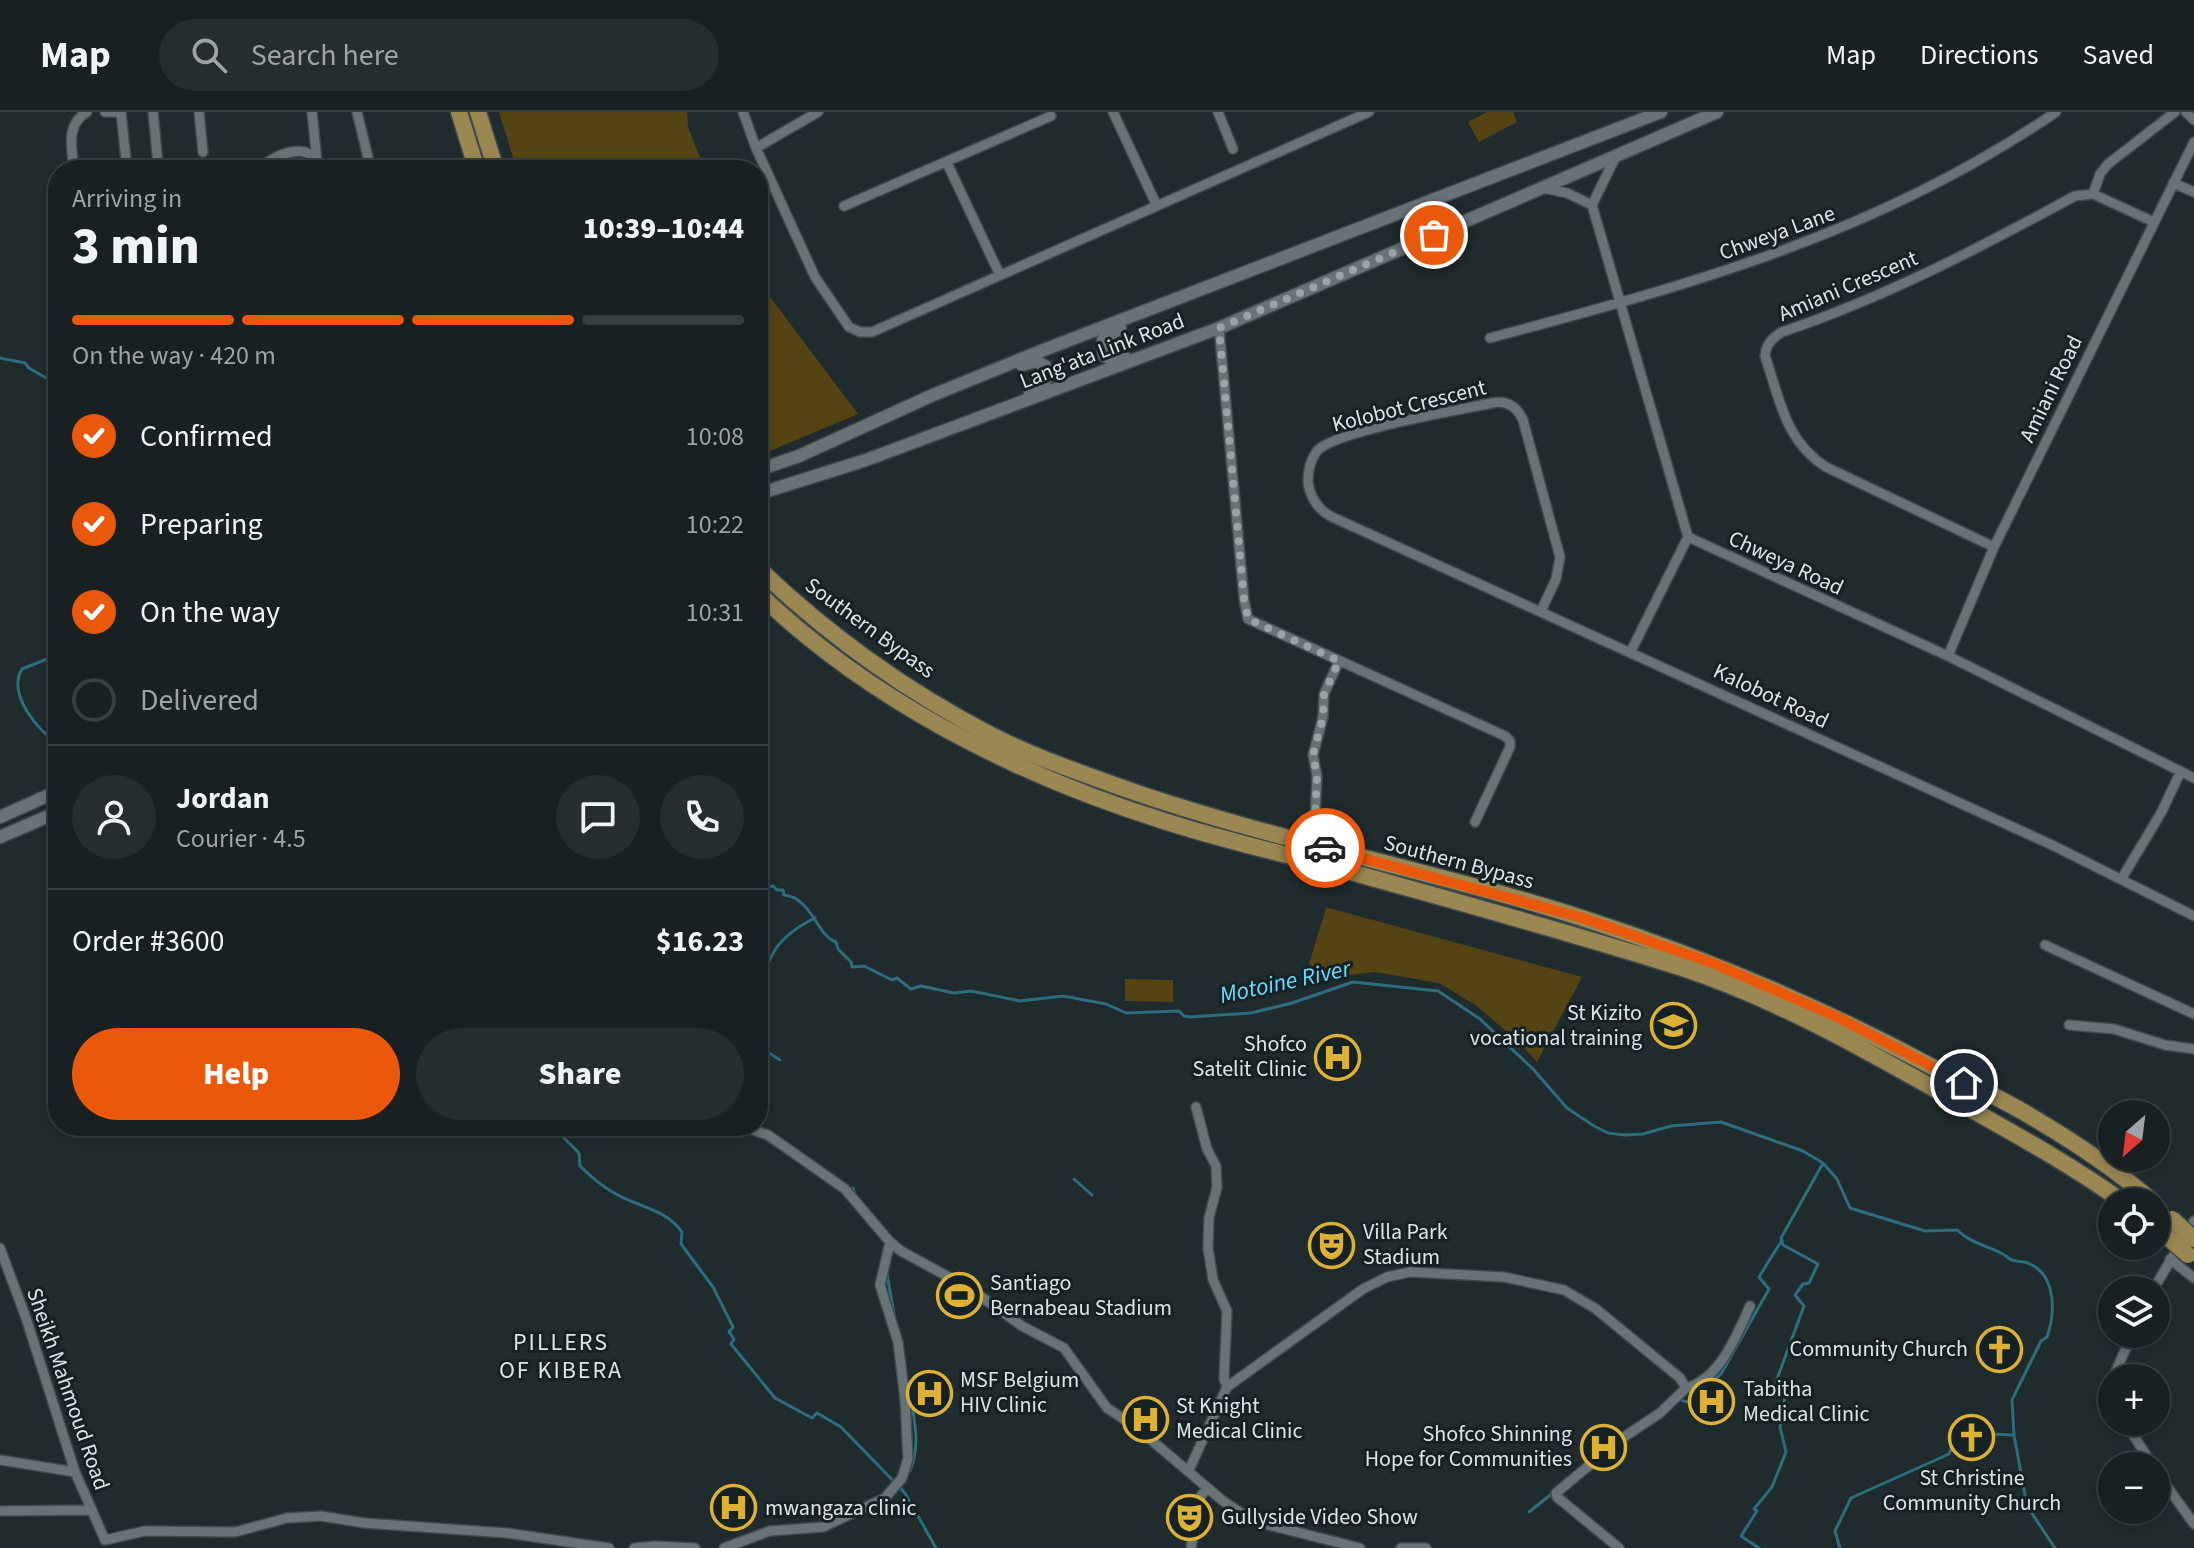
<!DOCTYPE html>
<html lang="en">
<head>
<meta charset="utf-8">
<style>
	body { margin:0; font-family:"Source Sans 3",sans-serif; background:#252d2f; color:#f1f3f6; height:100vh; display:flex; flex-direction:column; font-size:30px; white-space:nowrap }
	* { box-sizing:border-box; margin:0 }
	p { font-size:26px; color:#9fa3a5 }
	.icon { flex:none; width:44px; height:44px; fill:none; stroke:currentColor; stroke-width:2; stroke-linecap:round; stroke-linejoin:round }
	.map { position:relative; flex:1; overflow:hidden }
	.panel { position:absolute; left:48px; top:48px; width:720px; height:976px; display:flex; flex-direction:column; background:#182022; border-radius:32px; box-shadow:0 4px 12px #0003,0 0 0 2px #363e40 }
	.panel>* { flex:none }
	.needle { width:52px; rotate:208deg }
	.buttons { position:absolute; left:2098px; top:988px; display:grid; gap:16px }
	.buttons a { display:grid; place-items:center; width:72px; height:72px; border-radius:50%; background:#182022; box-shadow:0 4px 12px #0003,0 0 0 2px #363e40; font-size:40px }
	.pin { position:absolute; display:grid; place-items:center; width:68px; height:68px; color:#fff; margin:-34px; border:4px solid #fff; border-radius:50%; box-shadow:0 2px 8px #0007 }
	.courier { position:absolute; display:grid; place-items:center; width:80px; height:80px; margin:-40px; border:6px solid #ea580c; border-radius:50%; background:#fff; color:#222; box-shadow:0 2px 10px #0007 }
	.head em { font-style:normal; font-weight:800 }
	.head div { display:flex; flex-direction:column-reverse }
	.head { display:flex; align-items:center; justify-content:space-between; height:136px; padding:0 24px }
	h1 { font-size:52px; font-weight:800; line-height:60px }
	.bar { display:grid; grid-template-columns:repeat(4,1fr); gap:12px 8px; align-content:center; height:96px; padding:0 24px }
	.bar i { height:10px; border-radius:6px; background:#363e40 }
	.bar .on { background:#ea580c }
	.bar p { grid-column:span 4 }
	.line { display:flex; align-items:center; gap:20px; padding:0 24px; border-top:2px solid #363e40 }
	.line div { flex:1 }
	.round { display:grid; place-items:center; flex:none; width:84px; height:84px; border-radius:42px; background:#252d2f }
	ol { padding:0 24px; list-style:none }
	li { display:flex; align-items:center; gap:24px; height:88px }
	li p { margin-inline-start:auto }
	li .icon { padding:8px; border-radius:50%; background:#ea580c; color:#fff; stroke-width:4 }
	li:last-child { color:#9fa3a5 }
	li i { width:44px; height:44px; border:4px solid #363e40; border-radius:50% }
	.cta { display:flex; gap:16px; margin-top:auto; padding:16px 24px }
	.cta a { flex:1; height:92px; border-radius:48px; background:#ea580c; color:#fff; font-size:32px; font-weight:800; line-height:92px; text-align:center }
	.cta a+a { background:#252d2f; color:#f1f3f6 }
	header { display:flex; align-items:center; gap:48px; box-sizing:border-box; height:112px; padding:0 40px; background:#182022; border-bottom:2px solid #363e40 }
	header strong { font-size:38px }
	nav { display:flex; gap:44px; margin-inline-start:auto; font-size:28px }
	.search { width:560px; height:72px; background:#252d2f; display:flex; align-items:center; gap:20px; box-sizing:border-box; padding:0 28px; border-radius:44px; color:#9fa3a5; font-size:30px }
	.map>svg:first-child { display:block }
	.green { fill:#554413 }
	.lines { fill:none; stroke-linecap:round; stroke-linejoin:round }
	.stream { stroke:#2e6d7e; stroke-width:3 }
	.minor-casing { stroke:#40494c; stroke-width:12 }
	.secondary-casing { stroke:#40494c; stroke-width:15 }
	.trunk-casing { stroke:#40494c; stroke-width:19 }
	.minor { stroke:#677377; stroke-width:9 }
	.secondary { stroke:#677377; stroke-width:12 }
	.trunk { stroke:#9a8752; stroke-width:16 }
	.trunk-bridge-casing { stroke:#40494c; stroke-width:19; stroke-linecap:butt }
	.trunk-bridge { stroke:#9a8752; stroke-width:16 }
	.done { stroke:#9ba3a6; stroke-width:8; stroke-dasharray:0 14.4 }
	.route { stroke:#ea580c; stroke-width:10 }
	.labels { text-anchor:middle; dominant-baseline:central; stroke-width:6; stroke-linejoin:round; paint-order:stroke }
	.street-label { font-size:22px; fill:#dde4e6; stroke:#162124 }
	.poi-label { font-size:22px; fill:#dde4e6; stroke:#162124; text-anchor:start }
	.water-label { font-size:24px; font-style:italic; fill:#65ddfd; stroke:#162124 }
	.neighbourhood-label { font-size:24px; letter-spacing:2px; fill:#dde4e6; stroke:#162124 }
</style>
</head>
<body>
<header>
<strong>Map</strong>
<div class="search"><svg class="icon" aria-label="search" viewBox="0 0 24 24"><circle cx="10" cy="10" r="6"/><path d="M15 15l6 6"/></svg>Search here</div>
<nav><a>Map</a><a>Directions</a><a>Saved</a></nav>
</header>
<div class="map">
<svg width="2194" height="1436" viewBox="0 0 2194 1436">
	<rect width="100%" height="100%" fill="#202b2e"/>
	<path class="green" d="M 499,0 L 687,0 L 688,15 L 705,58 L 517,58 Z
		M 1487,0 L 1513,0 L 1517,10 L 1479,30 L 1468,10 Z
		M 758,169 L 858,302 L 758,344 Z
		M 1326,796 L 1329,796 L 1582,865 L 1537,950 L 1516,927 L 1474,892 L 1439,871 L 1375,860 L 1331,865 L 1303,872 Z
		M 1125,867 L 1173,868 L 1173,890 L 1125,889 Z"/>
	<g class="lines">
		<path class="stream" d="M 0,246 L 25,251 L 29,256 L 58,273
			M 58,533 L 47,547 L 22,557 C 7,581 37,619 58,631
			M 758,777 L 773,774 L 777,778 L 783,778 L 784,783 C 812,786 817,824 836,830 L 838,837 L 851,850 L 852,855 L 864,854 L 892,868 L 897,866 L 911,877 L 921,874 L 954,881 L 971,879 L 1020,889 L 1063,884 L 1106,892 L 1126,901 L 1179,899 L 1184,904 L 1190,905 L 1251,901 L 1292,891 L 1353,870 L 1438,879 L 1480,907 L 1533,957 L 1567,996 L 1594,1014 L 1608,1021 L 1625,1023 L 1643,1022 L 1671,1014 L 1721,1010 L 1803,1039 L 1823,1051 L 1837,1067 L 1850,1096 L 1925,1119 L 1957,1118 C 1971,1131 1985,1133 2001,1141 C 2007,1144 2006,1145 2012,1148 C 2018,1150 2025,1149 2030,1152 C 2057,1164 2055,1202 2047,1225 L 2041,1229 L 2012,1288 L 2014,1323 L 2027,1394 L 2055,1436
			M 758,880 C 769,842 778,824 815,806
			M 758,934 L 780,948
			M 552,1014 L 579,1041 L 580,1054 C 591,1065 603,1075 616,1082 C 638,1095 666,1097 682,1120 L 681,1132 L 713,1175 L 733,1215 L 729,1220 L 734,1227 L 731,1232 L 775,1286 L 812,1306 L 817,1301 L 841,1315 L 905,1381 L 936,1436
			M 1074,1067 L 1092,1083
			M 853,1076 L 856,1085
			M 872,1102 L 892,1127
			M 887,1162 L 894,1202
			M 1677,1287 L 1687,1290 L 1721,1262 L 1769,1177 L 1759,1165 L 1782,1128
			M 906,1365 C 925,1338 912,1298 907,1268
			M 1529,1400 L 1554,1380
			M 1759,1436 L 1741,1424 L 1757,1399 L 1754,1397 L 1772,1375 L 1786,1340 L 1780,1315 L 1785,1285 L 1774,1275 L 1804,1194 L 1795,1183 L 1803,1172 L 1809,1171 L 1818,1152 L 1783,1133 L 1781,1126 L 1822,1053
			M 1840,1436 L 1835,1419 L 1851,1386 L 1949,1342 L 1959,1321 L 2014,1323"/>
		<defs>
			<path id="minor" d="M 105,0 L 115,0
				M 121,0 L 127,58
				M 153,0 L 158,52
				M 199,0 L 203,40
				M 312,0 L 317,50
				M 357,0 L 371,58
				M 743,0 L 756,36 L 815,165 L 849,215 L 860,220 L 872,220 L 1369,0
				M 1113,0 L 1157,94
				M 1218,0 L 1233,37
				M 2186,0 L 2194,8
				M 756,36 L 818,0
				M 947,51 L 1000,163
				M 74,58 C 72,36 65,13 87,0
				M 263,58 L 263,54 C 278,40 315,28 318,58
				M 2173,71 L 2194,80
				M 1543,76 L 1567,81 L 1592,93
				M 2093,82 L 2100,62 L 2108,52 L 2175,0
				M 1592,93 L 1688,425 L 1948,544 L 2194,666
				M 1592,93 L 1615,46
				M 844,94 L 1051,4
				M 1219,216 L 1244,487 L 1248,507 L 1505,624 L 1510,629 L 1510,635 L 1475,710
				M 1490,226 C 1693,172 1880,121 2056,0
				M 1994,435 L 1826,355 C 1785,329 1780,288 1765,244 C 1766,232 1772,226 1782,220 C 1886,185 1979,136 2075,84 L 2093,82 L 2154,110
				M 1541,499 L 1556,467 L 1560,445 L 1523,308 C 1517,295 1507,288 1492,291 C 1460,298 1334,319 1317,339 C 1311,347 1308,359 1308,369 C 1309,384 1318,397 1330,404 L 2052,733 L 2194,804
				M 1631,539 L 1688,425
				M 1948,544 L 1994,435 L 2194,30
				M 1321,735 L 1315,706 L 1317,664 L 1313,643 L 1323,605 L 1324,582 L 1339,549
				M 2122,766 L 2161,701 L 2180,661
				M 2045,833 L 2194,902
				M 2069,913 L 2114,917 L 2165,933 L 2194,937
				M 1196,995 L 1207,1037 L 1216,1054 L 1217,1075 L 1209,1106 L 1208,1136 L 1213,1168 L 1227,1199 L 1224,1266 L 1227,1275
				M 741,1014 L 768,1023 L 845,1077 L 890,1130 L 901,1139 L 969,1176 L 1022,1214 L 1064,1236 L 1107,1296 L 1136,1315 L 1223,1389 L 1244,1403 L 1269,1413 L 1360,1436
				M 0,1136 L 26,1206 L 75,1360 L 105,1428 L 145,1419 L 235,1420 L 287,1406 L 321,1404 L 364,1411 L 507,1421 L 609,1436
				M 2170,1147 L 2194,1166
				M 2153,1178 L 2194,1109
				M 2113,1266 L 2132,1222
				M 1686,1276 C 1720,1267 1737,1223 1750,1194
				M 2125,1310 L 2153,1354
				M 0,1348 L 75,1360
				M 1189,1358 L 1227,1275 L 1363,1177 L 1387,1165 L 1410,1160 L 1504,1165 L 1564,1178 L 1596,1197 L 1680,1266 L 1686,1276 L 1660,1301 L 1621,1327 L 1556,1381 L 1557,1385 L 1619,1436
				M 2156,1359 L 2194,1412
				M 0,1399 L 92,1398
				M 634,1436 L 655,1434 L 695,1436
				M 724,1436 L 770,1419 L 823,1415 L 885,1386 L 902,1366 L 908,1347 L 905,1287 L 898,1230 L 880,1173 L 890,1130
				M 1191,1436 L 1200,1385 L 1207,1377
				M 1401,1436 L 1426,1436"/>
			<path id="secondary" d="M 1120,216 L 1103,228 L 1104,243 L 1114,249 L 1127,247
				M 1022,253 L 1036,249 L 1045,254 C 1048,269 1044,276 1030,282
				M 758,358 L 799,344 L 933,283 L 1041,239 L 1661,0
				M 758,382 L 866,348 L 1219,216 L 1717,0
				M 0,705 L 58,679
				M 0,725 L 58,700"/>
			<path id="trunk" d="M 459,0 L 477,58
				M 478,0 L 496,58
				M 758,456 C 827,522 906,579 991,623 C 1028,642 1067,656 1106,670 C 1262,727 1427,756 1585,807 C 1709,847 1827,898 1942,960 C 1955,968 1970,972 1984,979 C 2037,1005 2109,1051 2153,1090
				M 758,481 C 870,589 1017,663 1164,709 C 1222,728 1281,741 1340,757 C 1454,789 1569,820 1682,856 C 1788,891 1884,949 1981,1003 C 2029,1030 2077,1057 2123,1090"/>
		</defs>
		<use href="#minor" class="minor-casing"/>
		<use href="#secondary" class="secondary-casing"/>
		<use href="#trunk" class="trunk-casing"/>
		<use href="#minor" class="minor"/>
		<use href="#secondary" class="secondary"/>
		<use href="#trunk" class="trunk"/>
		<defs>
			<path id="trunk-bridge" d="M 2172,1107 L 2194,1127
				M 2156,1115 L 2188,1143"/>
		</defs>
		<use href="#trunk-bridge" class="trunk-bridge-casing"/>
		<use href="#trunk-bridge" class="trunk-bridge"/>
	</g>
	<g class="lines">
		<path class="done" d="M 1325,736 L 1321,735 L 1315,706 L 1317,664 L 1313,643 L 1323,605 L 1324,582 L 1339,549 L 1248,507 L 1244,487 L 1219,216 L 1434,123"/>
		<path class="route" d="M 1325,736 L 1583,806 L 1715,852 L 1837,905 L 1964,971"/>
	</g>
	<defs>
		<symbol id="university-ring" viewBox="-11 -11 22 22"><circle r="9.5" fill="#162124" stroke="#ddb133" stroke-width="1.5"/><path d="M0-5L7-2L0 1L-7-2ZM-4 1L0 2.5L4 1V4Q0 6-4 4Z" fill="#ddb133"/></symbol>
		<symbol id="hospital-ring" viewBox="-11 -11 22 22"><circle r="9.5" fill="#162124" stroke="#ddb133" stroke-width="1.5"/><path d="M-5-5h3v3.5h4V-5h3V5h-3V1.5h-4V5h-3Z" fill="#ddb133"/></symbol>
		<symbol id="theatre-ring" viewBox="-11 -11 22 22"><circle r="9.5" fill="#162124" stroke="#ddb133" stroke-width="1.5"/><path d="M-5-5.5Q0-4 5-5.5V0Q5 5 0 6Q-5 5-5 0ZM-3.3-2.5H-1v1.5H-3.3ZM1-2.5H3.3v1.5H1ZM-2.8 1Q0 5.5 2.8 1Z" fill="#ddb133"/></symbol>
		<symbol id="stadium-ring" viewBox="-11 -11 22 22"><circle r="9.5" fill="#162124" stroke="#ddb133" stroke-width="1.5"/><path d="M0-5a6.5 5 0 1 0 0 10a6.5 5 0 1 0 0-10ZM-3.5-1.8h7v3.6h-7Z" fill="#ddb133"/></symbol>
		<symbol id="church-ring" viewBox="-11 -11 22 22"><circle r="9.5" fill="#162124" stroke="#ddb133" stroke-width="1.5"/><path d="M-1.2-6h2.4v3.5h3.3v2.4h-3.3V6h-2.4V-.1h-3.3v-2.4h3.3Z" fill="#ddb133"/></symbol>
	</defs>
	<g fill-rule="evenodd">
		<use href="#university-ring" x="1648" y="888" width="51" height="51"/>
		<use href="#hospital-ring" x="1312" y="920" width="51" height="51"/>
		<use href="#theatre-ring" x="1306" y="1108" width="51" height="51"/>
		<use href="#stadium-ring" x="934" y="1158" width="51" height="51"/>
		<use href="#church-ring" x="1974" y="1212" width="51" height="51"/>
		<use href="#hospital-ring" x="904" y="1256" width="51" height="51"/>
		<use href="#hospital-ring" x="1686" y="1264" width="51" height="51"/>
		<use href="#hospital-ring" x="1120" y="1282" width="51" height="51"/>
		<use href="#church-ring" x="1946" y="1300" width="51" height="51"/>
		<use href="#hospital-ring" x="1578" y="1310" width="51" height="51"/>
		<use href="#hospital-ring" x="708" y="1370" width="51" height="51"/>
		<use href="#theatre-ring" x="1164" y="1380" width="51" height="51"/>
	</g>
	<g class="labels">
		<g class="street-label">
			<text transform="translate(1777 121) rotate(-20)">Chweya Lane</text>
			<text transform="translate(1848 174) rotate(-23)">Amiani Crescent</text>
			<text transform="translate(1102 239) rotate(-21)">Lang'ata Link Road</text>
			<text transform="translate(2051 277) rotate(-64)">Amiani Road</text>
			<text transform="translate(1409 294) rotate(-14)">Kolobot Crescent</text>
			<text transform="translate(1786 451) rotate(25)">Chweya Road</text>
			<text transform="translate(870 516) rotate(36)">Southern Bypass</text>
			<text transform="translate(1771 584) rotate(25)">Kalobot Road</text>
			<text transform="translate(1459 750) rotate(15)">Southern Bypass</text>
			<text transform="translate(68 1277) rotate(71)">Sheikh Mahmoud Road</text>
		</g>
		<g class="poi-label">
			<text x="1642" y="901" text-anchor="end">St Kizito<tspan x="1642" dy="25">vocational training</tspan></text>
			<text x="1307" y="932" text-anchor="end">Shofco<tspan x="1307" dy="25">Satelit Clinic</tspan></text>
			<text x="1363" y="1120">Villa Park<tspan x="1363" dy="25">Stadium</tspan></text>
			<text x="990" y="1171">Santiago<tspan x="990" dy="25">Bernabeau Stadium</tspan></text>
			<text x="1968" y="1237" text-anchor="end">Community Church</text>
			<text x="960" y="1268">MSF Belgium<tspan x="960" dy="25">HIV Clinic</tspan></text>
			<text x="1743" y="1277">Tabitha<tspan x="1743" dy="25">Medical Clinic</tspan></text>
			<text x="1176" y="1294">St Knight<tspan x="1176" dy="25">Medical Clinic</tspan></text>
			<text x="1572" y="1322" text-anchor="end">Shofco Shinning<tspan x="1572" dy="25">Hope for Communities</tspan></text>
			<text x="1972" y="1366" text-anchor="middle">St Christine<tspan x="1972" dy="25">Community Church</tspan></text>
			<text x="765" y="1396">mwangaza clinic</text>
			<text x="1221" y="1405">Gullyside Video Show</text>
		</g>
		<g class="water-label">
			<text transform="translate(1285 870) rotate(-12)">Motoine River</text>
		</g>
		<g class="neighbourhood-label">
			<text x="561" y="1230">PILLERS<tspan x="561" dy="28">OF KIBERA</tspan></text>
		</g>
	</g>
</svg>
<div class="buttons">
<a><svg class="needle" viewBox="-14 -14 28 28"><path d="M0-13l5 13h-10z" fill="#e53935"/><path d="M0 13l5-13h-10z" fill="#9fa3a5"/></svg></a>
<a><svg class="icon" aria-label="locate" viewBox="0 0 24 24"><circle cx="12" cy="12" r="6"/><path d="M12 2v4M12 18v4M2 12h4M18 12h4"/></svg></a>
<a><svg class="icon" aria-label="layers" viewBox="0 0 24 24"><path d="M12 4l9 5-9 5-9-5zM3 14l9 5 9-5"/></svg></a>
<a>+</a>
<a>−</a>
</div>
<div class="pin" style="left:1434px;top:123px;background:#ea580c"><svg class="icon" aria-label="bag" viewBox="0 0 24 24"><path d="M5 8h14l-1 12H6zM9 8a3 3 0 0 1 6 0"/></svg></div>
<div class="pin" style="left:1964px;top:971px;background:#1f2937"><svg class="icon" aria-label="home" viewBox="0 0 24 24"><path d="M3 11l9-7 9 7M6 9v11h12V9"/></svg></div>
<div class="courier" style="left:1325px;top:736px"><svg class="icon" aria-label="car" viewBox="0 0 24 24"><path d="M5 17H2v-5l4-1 3-4h7l3 4 3 1v5h-3M9 17h6M6 11h13"/><circle cx="7" cy="17" r="2"/><circle cx="17" cy="17" r="2"/></svg></div>
<section class="panel">
<div class="head"><div><h1>3 min</h1><p>Arriving in</p></div><em>10:39–10:44</em></div>
<div class="bar"><i class="on"></i><i class="on"></i><i class="on"></i><i></i><p>On the way · 420 m</p></div>
<ol>
<li><svg class="icon" aria-label="check" viewBox="0 0 24 24"><path d="M5 12l5 5 9-10"/></svg>Confirmed<p>10:08</p></li>
<li><svg class="icon" aria-label="check" viewBox="0 0 24 24"><path d="M5 12l5 5 9-10"/></svg>Preparing<p>10:22</p></li>
<li><svg class="icon" aria-label="check" viewBox="0 0 24 24"><path d="M5 12l5 5 9-10"/></svg>On the way<p>10:31</p></li>
<li><i></i>Delivered</li>
</ol>
<div class="line" style="height:144px"><a class="round"><svg class="icon" aria-label="person" viewBox="0 0 24 24"><circle cx="12" cy="8" r="4"/><path d="M4 21q1-7 8-7t8 7"/></svg></a><div><b>Jordan</b><p>Courier · 4.5</p></div><a class="round"><svg class="icon" aria-label="chat" viewBox="0 0 24 24"><path d="M4 5h16v11H9l-5 4z"/></svg></a><a class="round"><svg class="icon" aria-label="phone" viewBox="0 0 24 24"><path d="M5 4h4l2 5-3 2q2 4 5 5l2-3 5 2v4C11 20 4 13 5 4z"/></svg></a></div>
<div class="line" style="height:104px"><div>Order #3600</div><b>$16.23</b></div>
<div class="cta"><a>Help</a><a>Share</a></div>
</section>
</div>
</body>
</html>
